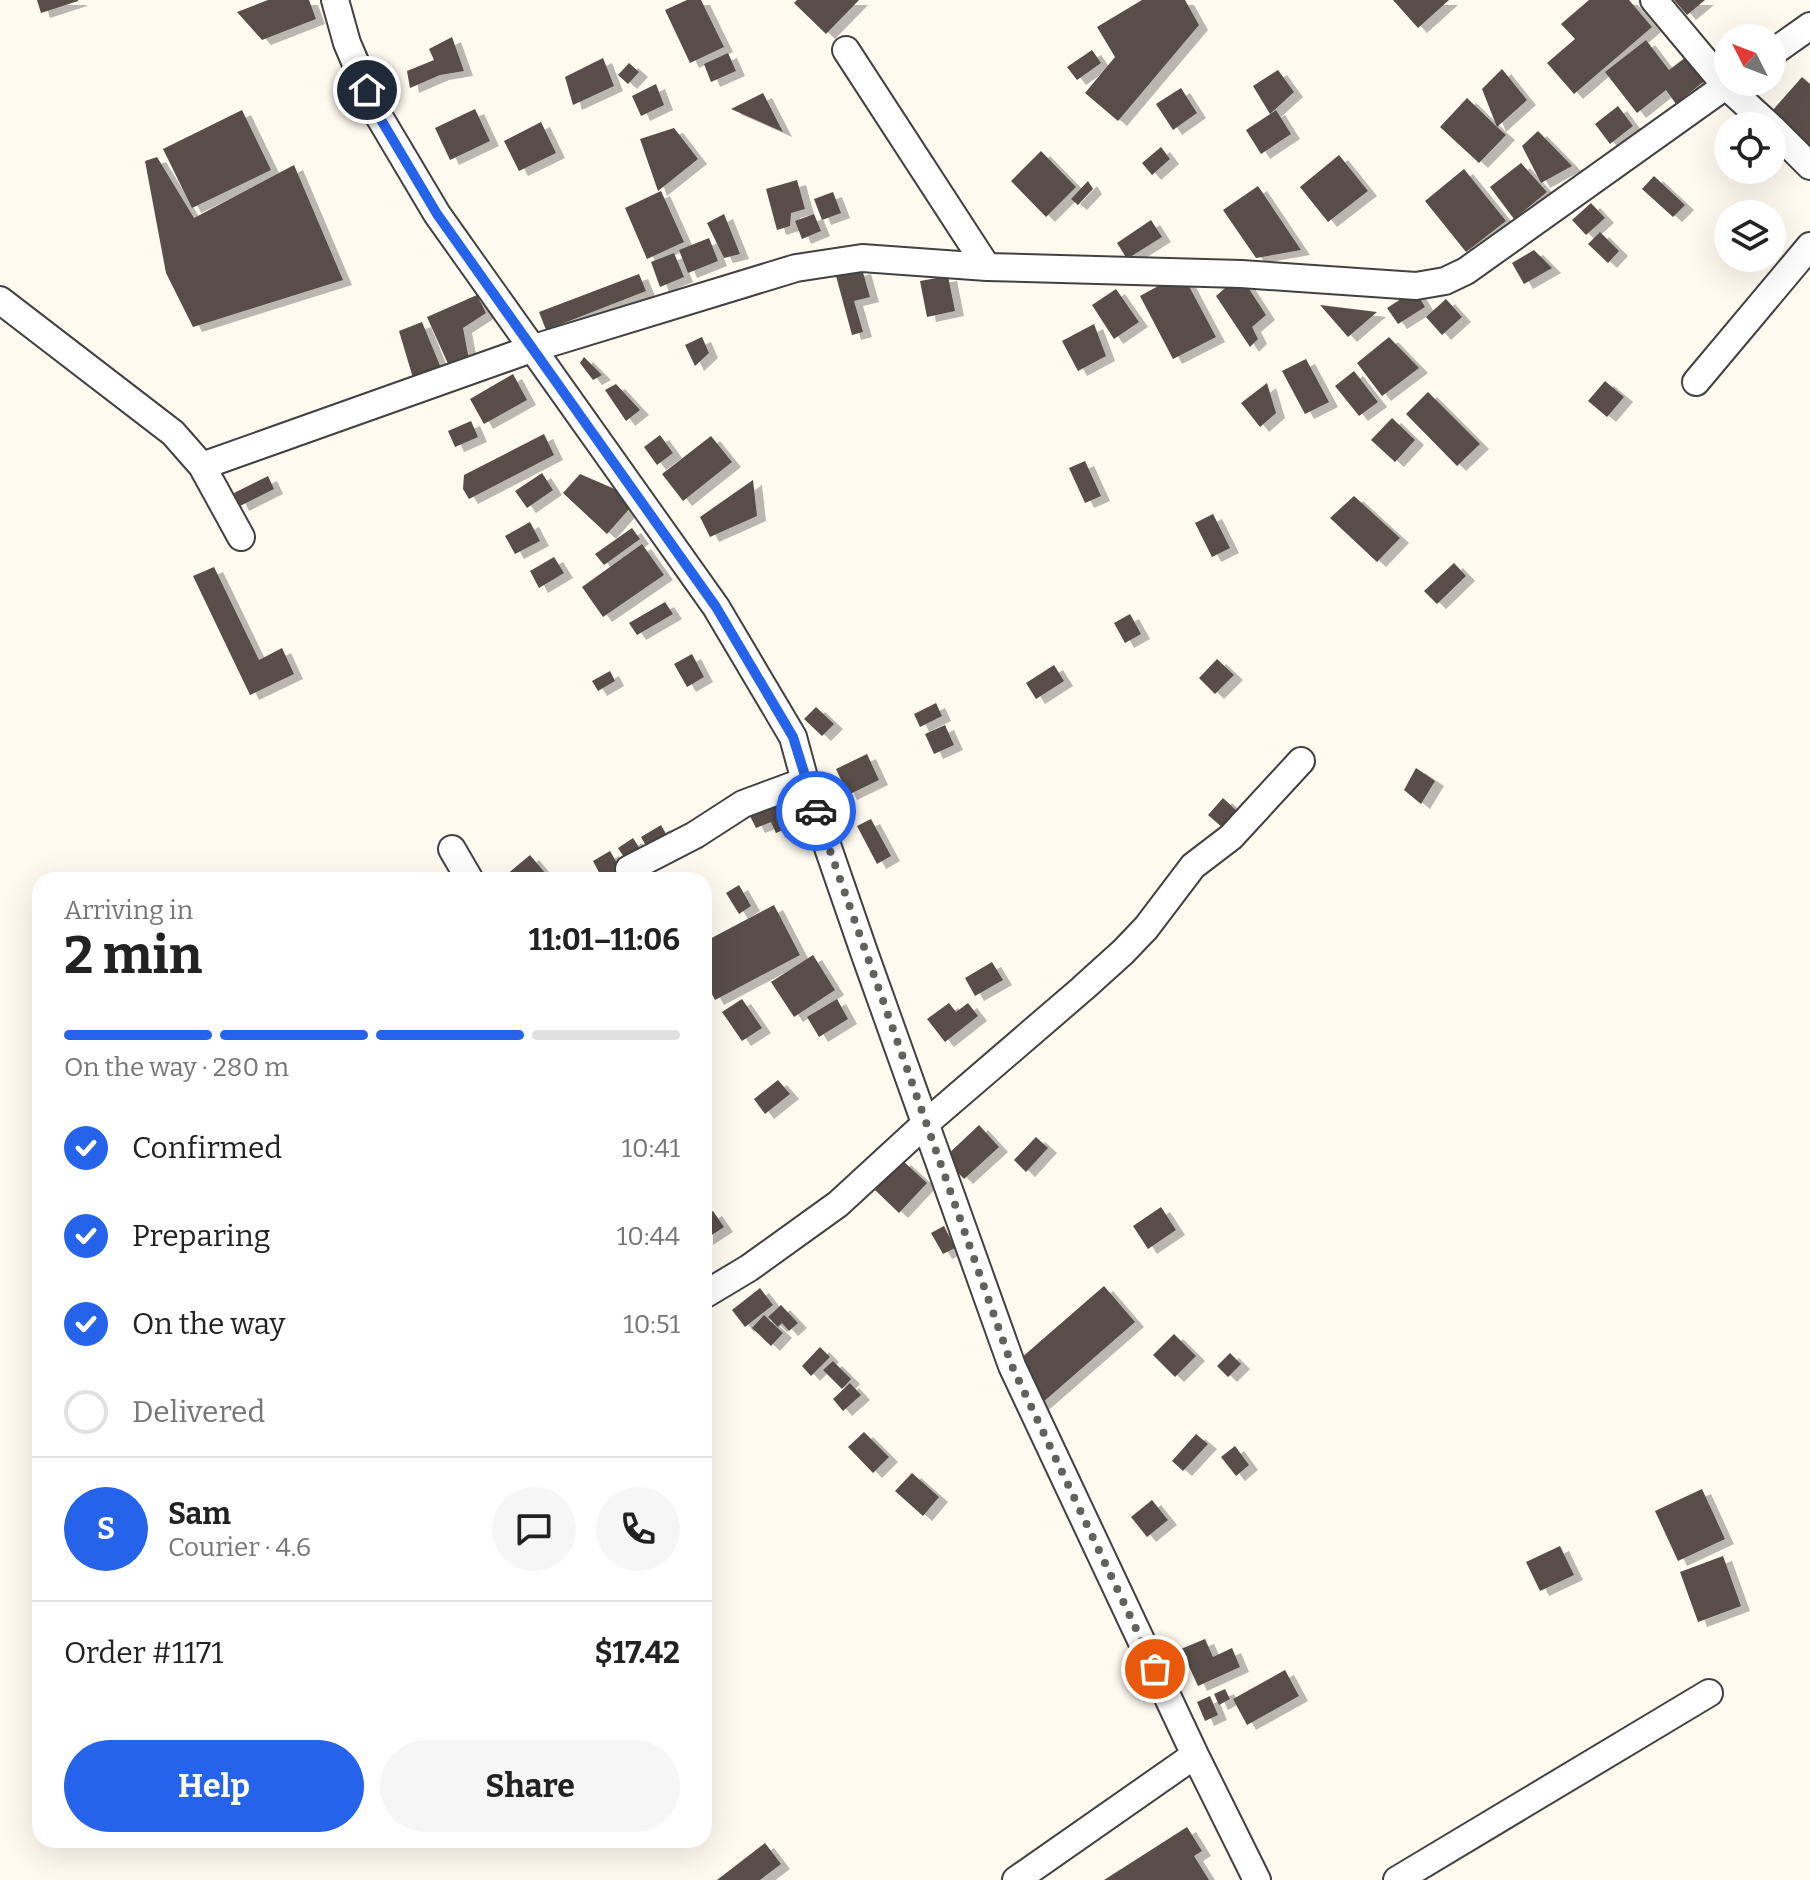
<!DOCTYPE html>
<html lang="en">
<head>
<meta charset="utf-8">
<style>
	body { margin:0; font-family:Bitter,serif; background:#f6f6f6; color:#222; height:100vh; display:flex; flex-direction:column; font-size:30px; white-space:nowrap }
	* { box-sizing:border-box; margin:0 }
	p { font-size:26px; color:#767676 }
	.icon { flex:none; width:44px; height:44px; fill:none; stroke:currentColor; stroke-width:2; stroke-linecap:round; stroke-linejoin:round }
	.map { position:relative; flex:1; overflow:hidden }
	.drawer { position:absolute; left:32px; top:872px; width:680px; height:976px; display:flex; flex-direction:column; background:#fff; border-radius:24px; box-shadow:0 8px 32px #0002 }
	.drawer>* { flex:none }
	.needle { width:52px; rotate:312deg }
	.fabs { position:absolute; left:1714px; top:24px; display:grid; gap:16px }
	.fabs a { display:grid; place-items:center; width:72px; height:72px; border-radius:50%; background:#fff; box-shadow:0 8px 32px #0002; font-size:40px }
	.pin { position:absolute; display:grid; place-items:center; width:68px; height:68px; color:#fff; margin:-34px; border:4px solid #fff; border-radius:50%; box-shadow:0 2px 8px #0007 }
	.courier { position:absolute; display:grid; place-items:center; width:80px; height:80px; margin:-40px; border:6px solid #2563eb; border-radius:50%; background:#fff; color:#222; box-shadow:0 2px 10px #0007 }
	.headline em { font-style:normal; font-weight:700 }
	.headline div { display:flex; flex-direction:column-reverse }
	.headline { display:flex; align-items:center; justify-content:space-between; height:136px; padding:0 32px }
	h1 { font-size:52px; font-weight:700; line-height:60px }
	.bar { display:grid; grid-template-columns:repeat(4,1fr); gap:12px 8px; align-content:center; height:96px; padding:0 32px }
	.bar i { height:10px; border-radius:6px; background:#e0e0e0 }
	.bar .active { background:#2563eb }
	.bar p { grid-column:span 4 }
	.line { display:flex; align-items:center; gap:20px; padding:0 32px; border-top:2px solid #e0e0e0 }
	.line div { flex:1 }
	.round { display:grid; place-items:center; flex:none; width:84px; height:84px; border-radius:42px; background:#f6f6f6 }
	ol { padding:0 32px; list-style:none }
	li { display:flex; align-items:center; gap:24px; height:88px }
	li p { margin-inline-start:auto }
	li .icon { padding:8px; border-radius:50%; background:#2563eb; color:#fff; stroke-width:4 }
	li:last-child { color:#767676 }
	li i { width:44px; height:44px; border:4px solid #e0e0e0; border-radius:50% }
	.primary-button { display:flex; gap:16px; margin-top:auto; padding:16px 32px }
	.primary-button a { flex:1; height:92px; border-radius:48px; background:#2563eb; color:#fff; font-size:32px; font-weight:700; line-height:92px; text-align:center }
	.primary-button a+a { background:#f6f6f6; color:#222 }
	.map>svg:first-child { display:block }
	.building { fill:#584e4a; filter:url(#shadow) }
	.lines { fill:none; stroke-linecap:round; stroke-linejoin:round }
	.minor-casing { stroke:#414141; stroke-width:30 }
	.minor { stroke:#fff; stroke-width:26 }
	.done { stroke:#62615d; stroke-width:8; stroke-dasharray:0 14.4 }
	.route { stroke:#2563eb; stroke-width:10 }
</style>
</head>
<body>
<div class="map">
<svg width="1810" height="1880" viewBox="0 0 1810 1880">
	<defs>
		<filter id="shadow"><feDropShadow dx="9" dy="5" stdDeviation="0" flood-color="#0004"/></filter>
	</defs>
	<rect width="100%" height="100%" fill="#fffaf0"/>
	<path class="building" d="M 37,0 L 78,0 L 78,1 L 41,13 Z
		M 268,0 L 309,0 L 316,19 L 262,40 L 237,12 Z
		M 687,0 L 701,0 L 724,47 L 690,63 L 665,10 Z
		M 797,0 L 859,0 L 826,34 L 794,3 Z
		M 1142,0 L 1185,0 L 1199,25 L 1118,121 L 1085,93 L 1115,57 L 1097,27 Z
		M 1393,0 L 1449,0 L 1418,28 Z
		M 1589,0 L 1629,0 L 1652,27 L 1574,94 L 1547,63 L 1575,39 L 1561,24 Z
		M 1674,0 L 1705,0 L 1687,15 Z
		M 452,37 L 464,71 L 440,75 L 410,88 L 407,71 L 434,60 L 429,49 Z
		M 1646,40 L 1669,70 L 1690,54 L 1708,78 L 1676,104 L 1666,90 L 1637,113 L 1605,72 Z
		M 1092,50 L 1101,63 L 1077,80 L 1067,67 Z
		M 728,53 L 736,71 L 711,82 L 704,64 Z
		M 603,58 L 614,86 L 573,105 L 565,77 Z
		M 629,63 L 639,72 L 628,84 L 618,75 Z
		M 1502,69 L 1527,100 L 1497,127 L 1506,135 L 1479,163 L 1440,127 L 1467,98 L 1497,127 L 1482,89 Z
		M 1278,70 L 1294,92 L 1270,114 L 1253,86 Z
		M 1802,77 L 1810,84 L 1810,146 L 1772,111 Z
		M 656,84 L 664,105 L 641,116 L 632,96 Z
		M 1181,88 L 1197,113 L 1173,130 L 1156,104 Z
		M 763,93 L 783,132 L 731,109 Z
		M 1618,106 L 1633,126 L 1610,144 L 1595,124 Z
		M 475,109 L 490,141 L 450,160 L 435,128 Z
		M 242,110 L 271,170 L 192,208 L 163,149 Z
		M 1276,110 L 1291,134 L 1261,154 L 1246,130 Z
		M 541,122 L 556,153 L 519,171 L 504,141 Z
		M 674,128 L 698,159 L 658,191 L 640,139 Z
		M 1538,131 L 1572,166 L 1541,183 L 1522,146 Z
		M 1161,147 L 1170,159 L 1152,175 L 1142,163 Z
		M 1041,151 L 1076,187 L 1046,217 L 1011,181 Z
		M 1339,155 L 1368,191 L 1328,222 L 1300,187 Z
		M 157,157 L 194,218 L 294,165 L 343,280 L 193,327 L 166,273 L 145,161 Z
		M 1521,163 L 1547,192 L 1514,219 L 1490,187 Z
		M 1464,169 L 1506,221 L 1466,252 L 1425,201 Z
		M 1654,176 L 1685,205 L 1673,217 L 1642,189 Z
		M 797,180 L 805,209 L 791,213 L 790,226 L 777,230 L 766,189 Z
		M 1088,181 L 1093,189 L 1078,205 L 1071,199 Z
		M 1258,186 L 1301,250 L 1256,258 L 1223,210 Z
		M 661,191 L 684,242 L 647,259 L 625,208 Z
		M 833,192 L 841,213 L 822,220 L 814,199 Z
		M 1591,203 L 1605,218 L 1586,235 L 1572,220 Z
		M 724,214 L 740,254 L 724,258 L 707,223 Z
		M 814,214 L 821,231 L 802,239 L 795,221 Z
		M 1151,220 L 1162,237 L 1127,259 L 1117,243 Z
		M 1600,232 L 1619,251 L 1608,263 L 1588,244 Z
		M 709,238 L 718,261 L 688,273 L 679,250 Z
		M 1534,250 L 1552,268 L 1524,284 L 1512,263 Z
		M 674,253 L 684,277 L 660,287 L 651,262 Z
		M 862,269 L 870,297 L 854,301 L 863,332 L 852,335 L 836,276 Z
		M 1182,273 L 1216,337 L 1173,359 L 1140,296 Z
		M 639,274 L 646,291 L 546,330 L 539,312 Z
		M 1240,275 L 1266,315 L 1252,327 L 1258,339 L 1250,347 L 1216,296 Z
		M 948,276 L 955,311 L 927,317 L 920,281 Z
		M 1116,289 L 1139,322 L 1114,339 L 1092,305 Z
		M 1415,290 L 1425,307 L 1398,324 L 1387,308 Z
		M 477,295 L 486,313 L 463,328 L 469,360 L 449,366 L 427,317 Z
		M 1446,299 L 1462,317 L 1442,335 L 1426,317 Z
		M 1320,305 L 1377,312 L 1348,337 Z
		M 422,322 L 441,368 L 413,378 L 399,331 Z
		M 1094,324 L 1106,356 L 1078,371 L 1062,341 Z
		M 702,337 L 709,353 L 695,366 L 685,345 Z
		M 1389,337 L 1419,368 L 1382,396 L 1357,363 Z
		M 584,357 L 602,375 L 593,380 L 580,363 Z
		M 1306,359 L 1329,402 L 1305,414 L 1282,371 Z
		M 1354,371 L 1378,402 L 1359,416 L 1335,386 Z
		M 513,374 L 527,400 L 484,424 L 470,399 Z
		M 1605,381 L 1624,397 L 1607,417 L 1588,401 Z
		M 1267,383 L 1276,413 L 1260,427 L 1241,403 Z
		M 616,384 L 640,410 L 626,421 L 605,390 Z
		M 1428,392 L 1480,444 L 1457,466 L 1406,414 Z
		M 1392,418 L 1415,440 L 1395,462 L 1371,440 Z
		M 471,421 L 478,437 L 455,447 L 448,431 Z
		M 544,434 L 554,455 L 469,499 L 463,489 L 464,475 Z
		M 660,435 L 673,453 L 657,465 L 644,447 Z
		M 711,436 L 732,462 L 683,501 L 662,474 Z
		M 1085,461 L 1101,496 L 1085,503 L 1069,468 Z
		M 542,473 L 553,490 L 527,508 L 515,491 Z
		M 580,474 L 638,499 L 607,534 L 563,493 Z
		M 268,476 L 274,489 L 240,506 L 234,493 Z
		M 753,480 L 757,516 L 710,537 L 700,517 Z
		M 1354,496 L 1400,538 L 1377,562 L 1330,518 Z
		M 1213,514 L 1230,548 L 1212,557 L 1195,523 Z
		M 530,522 L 540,541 L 515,554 L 505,536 Z
		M 632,528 L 640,539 L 604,565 L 595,554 Z
		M 642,544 L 664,575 L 603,617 L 582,587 Z
		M 554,557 L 564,573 L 539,588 L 530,571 Z
		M 1454,563 L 1466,576 L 1437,604 L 1424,591 Z
		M 214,567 L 259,660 L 282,648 L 294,674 L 250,695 L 193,576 Z
		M 665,602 L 673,614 L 637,635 L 629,623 Z
		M 1130,614 L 1141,634 L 1125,643 L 1114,623 Z
		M 692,654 L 704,677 L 687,687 L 674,664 Z
		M 1217,659 L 1234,675 L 1215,694 L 1199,678 Z
		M 1054,665 L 1064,681 L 1036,699 L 1026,683 Z
		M 610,671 L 615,681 L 598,691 L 592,681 Z
		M 936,703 L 942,716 L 920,727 L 914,714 Z
		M 816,707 L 834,724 L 822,736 L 804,719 Z
		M 945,725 L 954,745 L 934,754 L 925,734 Z
		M 867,754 L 879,780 L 848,795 L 836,769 Z
		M 1416,768 L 1435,781 L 1421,804 L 1404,790 Z
		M 1223,798 L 1239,813 L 1224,829 L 1208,815 Z
		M 782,799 L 794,825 L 776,833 L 771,822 L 756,828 L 749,814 Z
		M 871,819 L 891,856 L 877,864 L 857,826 Z
		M 661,825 L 670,841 L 650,853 L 641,837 Z
		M 633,838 L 644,855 L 629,865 L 618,848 Z
		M 610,851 L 621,870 L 603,880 L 593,861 Z
		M 530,855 L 551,880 L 500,880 Z
		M 739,885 L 751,906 L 739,914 L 726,893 Z
		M 774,905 L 800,955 L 715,1000 L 704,979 L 704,942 Z
		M 813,955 L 835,990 L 794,1017 L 771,982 Z
		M 992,962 L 1003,980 L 975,996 L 965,978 Z
		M 742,999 L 762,1028 L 742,1041 L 722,1012 Z
		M 837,999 L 848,1019 L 819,1037 L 807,1017 Z
		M 949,1003 L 956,1012 L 968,1003 L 978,1016 L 945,1042 L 927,1019 Z
		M 778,1080 L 790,1094 L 765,1114 L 754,1099 Z
		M 979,1125 L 999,1147 L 964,1179 L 944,1158 Z
		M 1036,1137 L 1048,1148 L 1026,1172 L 1014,1160 Z
		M 902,1160 L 927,1183 L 899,1213 L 875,1190 Z
		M 1161,1207 L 1176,1230 L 1148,1249 L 1133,1226 Z
		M 713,1211 L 724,1227 L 704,1240 L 704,1217 Z
		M 944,1226 L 955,1248 L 943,1254 L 931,1233 Z
		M 1104,1286 L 1135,1322 L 1034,1410 L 1013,1365 Z
		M 760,1288 L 773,1305 L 745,1327 L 732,1310 Z
		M 781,1305 L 798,1323 L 789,1331 L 782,1323 L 778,1327 L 768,1317 Z
		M 764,1315 L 783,1333 L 771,1346 L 752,1328 Z
		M 1174,1334 L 1196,1356 L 1175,1377 L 1153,1355 Z
		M 820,1347 L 830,1357 L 811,1376 L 802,1366 Z
		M 1230,1353 L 1241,1364 L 1228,1377 L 1217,1366 Z
		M 833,1361 L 851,1379 L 842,1389 L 823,1370 Z
		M 850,1383 L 861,1395 L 843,1411 L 833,1399 Z
		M 864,1432 L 889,1457 L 873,1473 L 848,1447 Z
		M 1196,1434 L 1208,1444 L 1183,1471 L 1172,1461 Z
		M 1235,1446 L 1249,1465 L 1236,1476 L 1221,1457 Z
		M 912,1473 L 939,1497 L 923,1516 L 895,1491 Z
		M 1702,1489 L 1725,1539 L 1678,1561 L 1655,1511 Z
		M 1152,1500 L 1168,1520 L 1147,1537 L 1131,1517 Z
		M 1560,1546 L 1574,1575 L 1540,1591 L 1526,1562 Z
		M 1723,1556 L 1741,1606 L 1698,1622 L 1680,1572 Z
		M 1205,1639 L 1213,1657 L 1232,1648 L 1240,1667 L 1198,1686 L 1181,1649 Z
		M 1285,1670 L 1299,1696 L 1247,1725 L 1233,1699 Z
		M 1225,1689 L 1230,1699 L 1219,1705 L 1214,1694 Z
		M 1210,1696 L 1218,1715 L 1205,1721 L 1197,1702 Z
		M 1187,1827 L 1202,1851 L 1194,1856 L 1209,1880 L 1104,1880 Z
		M 765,1843 L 781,1864 L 760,1880 L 717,1880 Z"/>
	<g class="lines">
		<defs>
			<path id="minor" d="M 335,0 L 347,43 L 377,113 L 437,214 L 716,607 L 793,737 L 805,781 L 864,952 L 1012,1366 L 1195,1755 L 1257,1880
				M 1654,0 L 1726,86 L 1770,126
				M 846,50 L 987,267
				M 1772,53 L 1810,26
				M 1772,128 L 1810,166
				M 0,300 L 173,433 L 202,466 L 241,537
				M 1696,382 L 1810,246
				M 202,466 L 534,348 L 796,268 L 862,258 L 987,267 L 1241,274 L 1416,286 L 1445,281 L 1466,271 L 1731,82
				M 452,849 L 470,880
				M 631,880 L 629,869 L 695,835 L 743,804 L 805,781
				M 704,1295 L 749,1268 L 838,1204 L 925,1124 L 1082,989 L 1123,952 L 1146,928 L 1193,866 L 1231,837 L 1301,761
				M 1016,1880 L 1195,1755
				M 1397,1880 L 1709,1693"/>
		</defs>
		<use href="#minor" class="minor-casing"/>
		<use href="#minor" class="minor"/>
	</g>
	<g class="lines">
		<path class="done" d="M 816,811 L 1012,1366 L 1155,1669"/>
		<path class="route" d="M 367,90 L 377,113 L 437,214 L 716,607 L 793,737 L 816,811"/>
	</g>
</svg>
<div class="fabs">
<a><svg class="needle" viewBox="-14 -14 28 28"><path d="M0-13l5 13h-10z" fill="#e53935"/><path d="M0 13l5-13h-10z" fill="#767676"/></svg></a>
<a><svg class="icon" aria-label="locate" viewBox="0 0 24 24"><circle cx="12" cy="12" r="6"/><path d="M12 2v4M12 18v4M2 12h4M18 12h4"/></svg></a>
<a><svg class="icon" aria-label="layers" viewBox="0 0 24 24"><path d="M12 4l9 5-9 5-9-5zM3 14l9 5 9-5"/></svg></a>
</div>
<div class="pin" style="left:1155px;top:1669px;background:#ea580c"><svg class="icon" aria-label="bag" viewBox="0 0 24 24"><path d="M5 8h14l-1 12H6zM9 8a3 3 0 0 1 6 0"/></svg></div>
<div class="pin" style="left:367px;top:90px;background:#1f2937"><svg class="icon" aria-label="home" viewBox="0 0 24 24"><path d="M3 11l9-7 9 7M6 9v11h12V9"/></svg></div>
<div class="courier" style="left:816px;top:811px"><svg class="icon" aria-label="car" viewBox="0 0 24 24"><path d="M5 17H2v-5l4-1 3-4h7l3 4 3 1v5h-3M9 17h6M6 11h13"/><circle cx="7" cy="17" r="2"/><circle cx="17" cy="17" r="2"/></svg></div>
<section class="drawer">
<div class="headline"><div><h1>2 min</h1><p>Arriving in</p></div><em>11:01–11:06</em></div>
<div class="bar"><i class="active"></i><i class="active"></i><i class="active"></i><i></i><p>On the way · 280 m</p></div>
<ol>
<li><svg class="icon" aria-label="check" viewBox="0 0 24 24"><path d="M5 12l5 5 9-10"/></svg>Confirmed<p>10:41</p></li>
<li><svg class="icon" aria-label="check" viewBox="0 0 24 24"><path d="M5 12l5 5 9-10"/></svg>Preparing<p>10:44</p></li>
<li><svg class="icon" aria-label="check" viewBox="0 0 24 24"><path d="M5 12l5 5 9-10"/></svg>On the way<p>10:51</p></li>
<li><i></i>Delivered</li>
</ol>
<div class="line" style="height:144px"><b class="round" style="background:#2563eb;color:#fff">S</b><div><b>Sam</b><p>Courier · 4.6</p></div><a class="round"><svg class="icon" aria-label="chat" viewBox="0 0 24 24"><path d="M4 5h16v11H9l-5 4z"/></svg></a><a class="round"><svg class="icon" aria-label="phone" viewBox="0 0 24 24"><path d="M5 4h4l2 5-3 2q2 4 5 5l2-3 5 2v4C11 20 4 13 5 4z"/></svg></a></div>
<div class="line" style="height:104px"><div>Order #1171</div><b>$17.42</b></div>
<div class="primary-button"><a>Help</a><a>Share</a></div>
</section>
</div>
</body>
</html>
